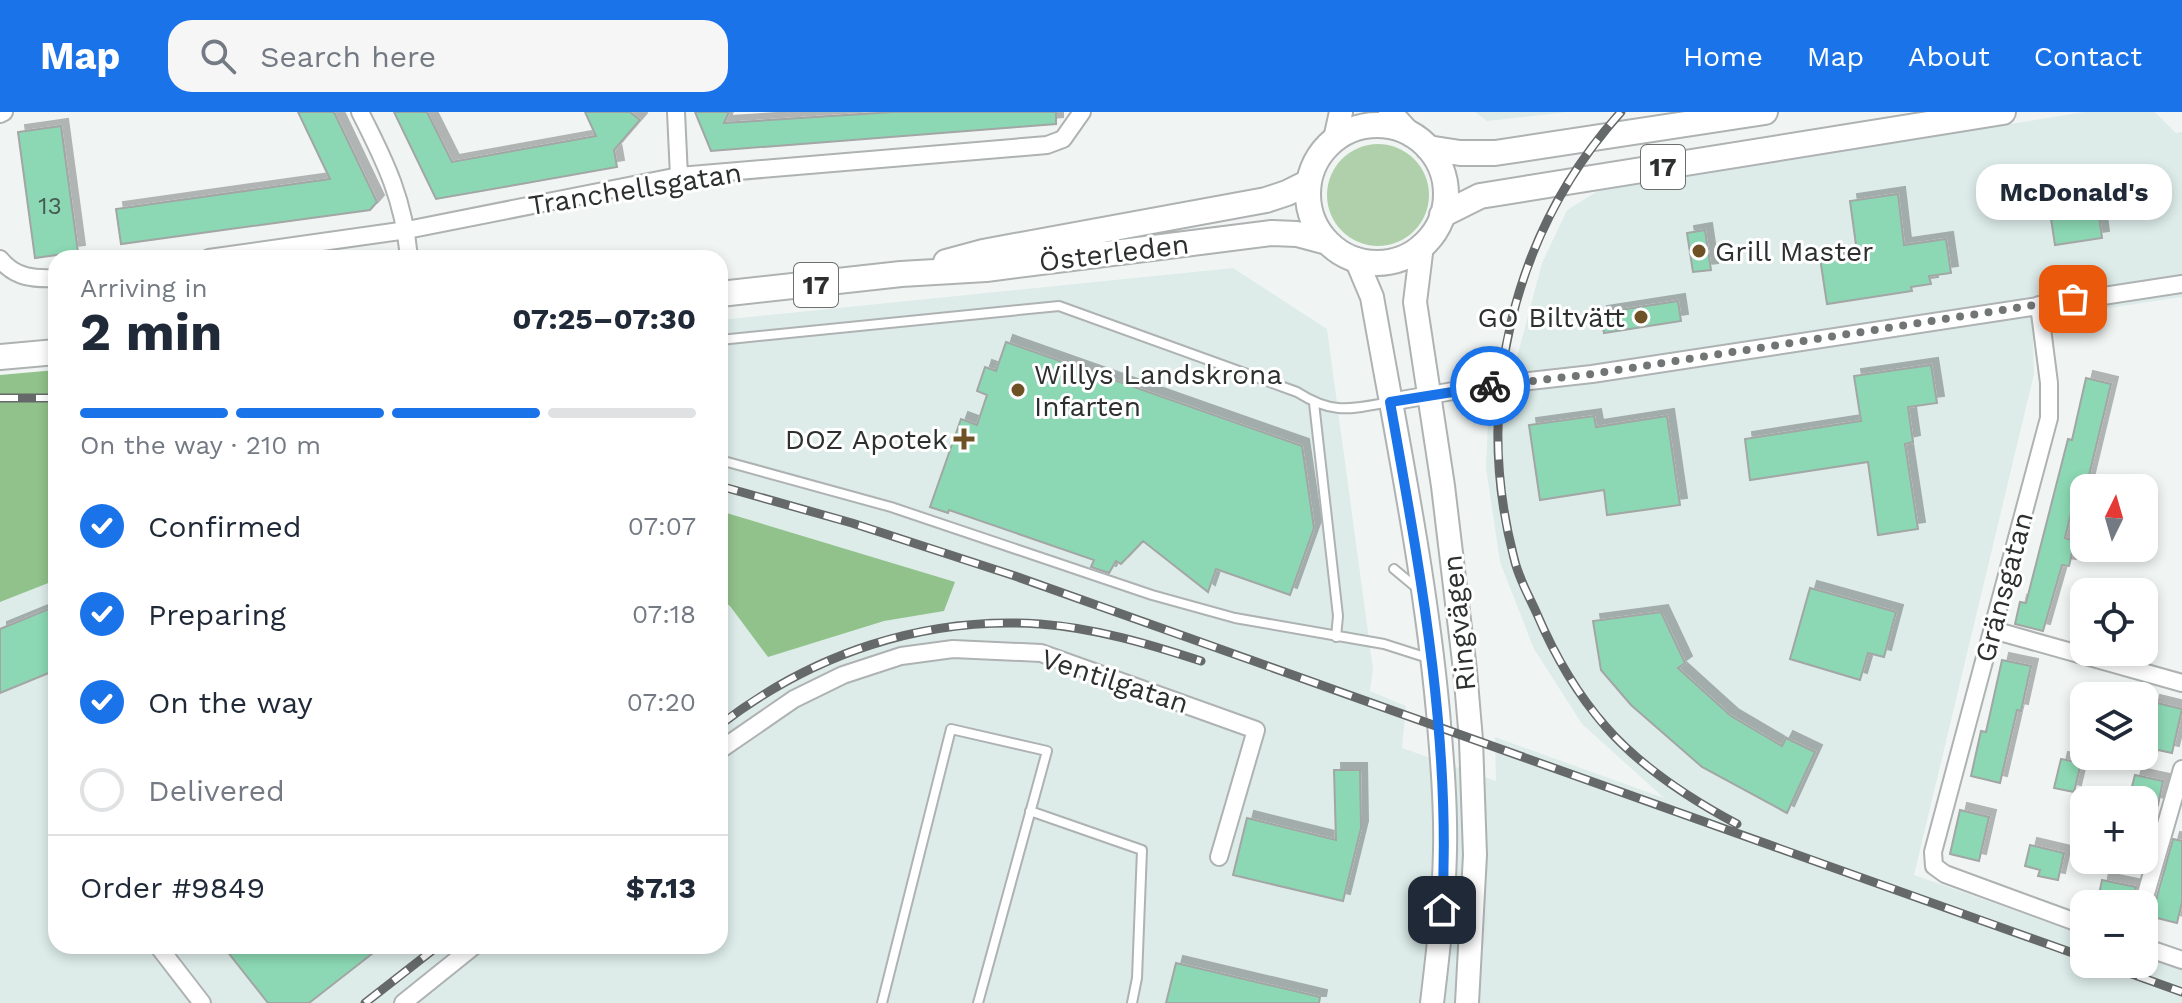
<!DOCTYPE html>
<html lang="en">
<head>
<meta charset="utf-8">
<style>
	body { margin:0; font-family:"Work Sans",sans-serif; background:#f6f6f7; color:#1f2937; height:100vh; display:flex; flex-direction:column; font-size:30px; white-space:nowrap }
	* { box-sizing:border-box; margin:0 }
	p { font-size:26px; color:#747a83 }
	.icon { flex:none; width:44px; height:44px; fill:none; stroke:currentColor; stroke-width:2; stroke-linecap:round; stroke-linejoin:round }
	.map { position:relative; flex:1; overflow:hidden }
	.details { position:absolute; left:48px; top:138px; width:680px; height:704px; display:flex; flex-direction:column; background:#fff; border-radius:24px; box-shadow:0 4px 12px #0003 }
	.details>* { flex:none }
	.needle { width:52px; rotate:5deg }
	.fabs { position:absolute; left:2070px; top:362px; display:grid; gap:16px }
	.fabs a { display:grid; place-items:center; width:88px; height:88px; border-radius:16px; background:#fff; box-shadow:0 4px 12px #0003; font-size:40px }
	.pin { position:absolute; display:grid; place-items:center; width:68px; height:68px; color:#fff; margin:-34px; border-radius:16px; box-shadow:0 4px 12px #0006 }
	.courier { position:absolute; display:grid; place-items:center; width:80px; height:80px; margin:-40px; border:6px solid #1a73e8; border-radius:50%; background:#fff; color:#222; box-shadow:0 2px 10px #0007 }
	.bubble { position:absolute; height:56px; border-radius:24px; background:#fff; box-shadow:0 4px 12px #0003; font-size:26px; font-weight:700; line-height:56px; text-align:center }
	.overview em { font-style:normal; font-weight:700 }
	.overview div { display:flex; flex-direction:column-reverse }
	.overview { display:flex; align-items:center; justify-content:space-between; height:136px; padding:0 32px }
	h1 { font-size:52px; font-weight:700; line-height:60px }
	.bar { display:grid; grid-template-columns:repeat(4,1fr); gap:12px 8px; align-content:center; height:96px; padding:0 32px }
	.bar i { height:10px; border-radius:6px; background:#e0e1e3 }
	.bar .selected { background:#1a73e8 }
	.bar p { grid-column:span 4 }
	.line { display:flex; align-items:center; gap:20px; padding:0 32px; border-top:2px solid #e0e1e3 }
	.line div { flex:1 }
	ol { padding:0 32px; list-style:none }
	li { display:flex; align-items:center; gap:24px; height:88px }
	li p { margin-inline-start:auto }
	li .icon { padding:8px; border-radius:50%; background:#1a73e8; color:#fff; stroke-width:4 }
	li:last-child { color:#747a83 }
	li i { width:44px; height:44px; border:4px solid #e0e1e3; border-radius:50% }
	header { display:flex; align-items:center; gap:48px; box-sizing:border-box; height:112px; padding:0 40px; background:#1a73e8; color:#fff }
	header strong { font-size:38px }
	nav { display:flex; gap:44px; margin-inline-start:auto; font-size:28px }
	.search { width:560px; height:72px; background:#f6f6f7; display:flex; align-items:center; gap:20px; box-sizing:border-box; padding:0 28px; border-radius:24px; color:#747a83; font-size:30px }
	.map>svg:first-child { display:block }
	.built { fill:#ddece9 }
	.green { fill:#b0d0ab }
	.forest { fill:#92c28b }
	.building { fill:#8cd8b4; stroke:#a2a6a4; stroke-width:2; filter:url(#shadow) }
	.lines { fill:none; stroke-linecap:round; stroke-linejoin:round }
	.service-casing { stroke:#aeb2b2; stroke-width:12 }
	.minor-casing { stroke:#aeb2b2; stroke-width:20 }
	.secondary-casing { stroke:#aeb2b2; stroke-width:26 }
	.primary-casing { stroke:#aeb2b2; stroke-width:28 }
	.service { stroke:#fff; stroke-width:8 }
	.minor { stroke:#fff; stroke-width:16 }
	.secondary { stroke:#fff; stroke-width:22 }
	.primary { stroke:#fff; stroke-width:24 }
	.rail-casing { stroke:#666969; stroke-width:9 }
	.rail { stroke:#fff; stroke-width:6; stroke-dasharray:18; stroke-linecap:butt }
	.done { stroke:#727575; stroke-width:8; stroke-dasharray:0 14.4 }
	.route { stroke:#1a73e8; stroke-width:10 }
	.poi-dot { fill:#6e5225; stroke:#fff; stroke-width:3 }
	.labels { text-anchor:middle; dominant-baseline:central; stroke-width:6; stroke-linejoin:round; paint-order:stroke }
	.number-label { font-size:24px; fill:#465a51 }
	.shield { fill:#fff; stroke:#6d6e6e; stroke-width:2 }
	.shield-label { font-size:26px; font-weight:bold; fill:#2e3030 }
	.street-label { font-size:28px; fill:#2e3030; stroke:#fff }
	.poi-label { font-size:28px; fill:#2e3030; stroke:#fff; text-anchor:start }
</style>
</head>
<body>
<header>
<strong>Map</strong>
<div class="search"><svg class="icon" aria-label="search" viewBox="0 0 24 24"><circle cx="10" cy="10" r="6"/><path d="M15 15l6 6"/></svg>Search here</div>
<nav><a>Home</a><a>Map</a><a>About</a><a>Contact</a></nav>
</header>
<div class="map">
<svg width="2182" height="891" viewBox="0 0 2182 891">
	<defs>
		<filter id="shadow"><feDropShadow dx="7" dy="-7" stdDeviation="0" flood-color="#0004"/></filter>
	</defs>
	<rect width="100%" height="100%" fill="#f0f5f4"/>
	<path class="built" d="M 1475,0 L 1568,0 L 1487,9 Z
		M 2084,0 L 2155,0 L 2176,21 L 2182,20 L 2182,185 L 2089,199 L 2033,230 L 2034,262 L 1914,763 L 2084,823 L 2084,852 L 2144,852 L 2144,844 L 2182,858 L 2182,891 L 0,891 L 0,273 L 56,274 L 56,834 L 720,834 L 720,208 L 1233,156 L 1327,217 L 1373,557 L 1370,579 L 1406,594 L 1402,636 L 1496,669 L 1495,625 L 1664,686 L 1582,612 L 1534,537 L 1500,450 L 1486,356 L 1488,309 L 1510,307 L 1517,245 L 1542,151 L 1567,98 L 1598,79 Z"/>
	<path class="green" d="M1327 83a51 51 0 1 1 102 0a51 51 0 1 1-102 0Z"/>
	<path class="forest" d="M 56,258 L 56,468 L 0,490 L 0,263 Z
		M 720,399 L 955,470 L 944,499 L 884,509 L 768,545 L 730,494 L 720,487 Z"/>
	<path class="building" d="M 298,0 L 334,0 L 377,90 L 370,98 L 121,132 L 116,97 L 330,67 Z
		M 394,0 L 427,0 L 452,50 L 596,24 L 585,0 L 630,0 L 640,8 L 614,38 L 617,55 L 436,87 Z
		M 695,0 L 729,0 L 724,11 L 893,0 L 1056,0 L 1056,12 L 711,39 Z
		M 61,14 L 78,140 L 35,146 L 18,20 Z
		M 2094,66 L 2102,126 L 2055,133 L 2046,74 Z
		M 1898,82 L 1904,133 L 1946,127 L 1951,161 L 1929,164 L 1931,172 L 1911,175 L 1912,179 L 1827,192 L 1820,146 L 1857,140 L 1850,89 Z
		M 1705,118 L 1711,158 L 1693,160 L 1687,121 Z
		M 1678,189 L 1681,209 L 1604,221 L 1600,201 Z
		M 1006,230 L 1302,334 L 1314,416 L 1290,483 L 1216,457 L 1208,480 L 1143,429 L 1121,452 L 1116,449 L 1109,461 L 1091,455 L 1094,448 L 949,398 L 948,401 L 930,395 L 961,307 L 977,313 L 987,283 L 977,279 L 985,255 L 996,259 Z
		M 1931,253 L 1937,291 L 1908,295 L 1913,330 L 1905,332 L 1918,417 L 1878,423 L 1868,350 L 1750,368 L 1745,327 L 1861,309 L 1854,264 Z
		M 2086,266 L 2111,272 L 2086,376 L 2077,376 L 2065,426 L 2075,429 L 2069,454 L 2062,453 L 2043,519 L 2015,512 L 2020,490 L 2026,491 L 2068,327 L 2072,328 Z
		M 1594,304 L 1596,315 L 1667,304 L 1680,393 L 1607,403 L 1604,378 L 1540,388 L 1529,313 Z
		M 1810,476 L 1896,500 L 1884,545 L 1868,541 L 1860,568 L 1790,547 Z
		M 56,494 L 56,558 L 0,581 L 0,517 Z
		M 1661,500 L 1685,551 L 1678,556 L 1731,604 L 1782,634 L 1786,626 L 1815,640 L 1787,701 L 1702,655 L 1631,593 L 1601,558 L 1593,509 Z
		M 2002,548 L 2031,554 L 2021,599 L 2017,598 L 2000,671 L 1971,664 L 1981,619 L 1986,620 Z
		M 2153,590 L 2182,597 L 2172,641 L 2144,635 Z
		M 2061,647 L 2081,651 L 2074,680 L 2054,676 Z
		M 1334,658 L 1360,658 L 1361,716 L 1343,789 L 1233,763 L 1247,706 L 1336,728 Z
		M 2135,663 L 2163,669 L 2158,693 L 2129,686 Z
		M 1960,698 L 1989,705 L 1979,749 L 1950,742 Z
		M 2173,727 L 2182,729 L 2182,790 L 2177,811 L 2153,805 L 2154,802 L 2149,801 L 2154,795 Z
		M 2030,733 L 2064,741 L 2058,768 L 2038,764 L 2040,758 L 2025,754 Z
		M 2102,768 L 2136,775 L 2132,792 L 2097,792 Z
		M 223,834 L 382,834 L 309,891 L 268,891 Z
		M 1176,851 L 1320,885 L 1319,891 L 1166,891 Z"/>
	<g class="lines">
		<defs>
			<path id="service" d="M 720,228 L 1059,194 L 1297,280 C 1333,303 1350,297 1390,290
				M 1314,291 L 1338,504 L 1336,525
				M 720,348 L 891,395 L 1152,483 L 1235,506 L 1384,532 L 1431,547
				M 1394,457 L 1418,477
				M 1030,699 L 1142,738 L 1137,866 L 1132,891
				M 882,891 L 951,617 L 1047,639 L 978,891"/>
			<path id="minor" d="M 360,0 C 386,51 404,88 409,146
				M 676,0 L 679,64
				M 0,2 L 4,0
				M 209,146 L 407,118 L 679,64 L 1047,33 L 1063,27 L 1082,0
				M 0,147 C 15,166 34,167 56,166
				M 2039,193 L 2049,271 L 2049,306 L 1933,740 L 1934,754 L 1945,762 L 2084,813
				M 1390,290 L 1476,275 L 1592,262 L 2182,172
				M 1993,518 L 2182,571
				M 720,638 L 794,587 L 843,563 L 901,544 L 953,537 L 1041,541 L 1256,618 L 1219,745
				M 2143,792 L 2182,657
				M 158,834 L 202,891
				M 2144,835 L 2182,848
				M 403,891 L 474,834"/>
			<path id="secondary" d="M 1390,0 L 1411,23
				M 1335,27 L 1341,0
				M 1422,133 L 1415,190 L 1443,374 L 1465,558 L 1471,628 L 1475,743 L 1467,891
				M 1356,147 L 1372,185 C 1396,322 1425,460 1438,600 C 1442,646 1446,693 1445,739 C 1444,790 1438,841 1432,891"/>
			<path id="primary" d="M1308 82a69 69 0 1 1 138 0a69 69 0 1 1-138 0Z
				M 1428,36 L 1460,41 L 1495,41 L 1765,0
				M 1442,103 L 1480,84 L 2003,0
				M 946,150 L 983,140 L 1266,88 L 1287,81 L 1309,70
				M 720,182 L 901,162 L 986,157 L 1272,121 L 1297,122 L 1327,130
				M 0,245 L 56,240"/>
		</defs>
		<use href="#service" class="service-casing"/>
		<use href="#minor" class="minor-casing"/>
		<use href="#secondary" class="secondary-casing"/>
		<use href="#primary" class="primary-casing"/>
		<use href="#service" class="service"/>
		<use href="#minor" class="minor"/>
		<use href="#secondary" class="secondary"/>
		<use href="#primary" class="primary"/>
		<defs>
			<path id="rail" d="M 1621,0 C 1512,121 1473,289 1514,446 C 1518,465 1529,484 1537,502 C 1554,542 1577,582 1606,615 C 1640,654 1692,688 1737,712
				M 0,286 L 56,286
				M 720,374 L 852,411 L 1015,464 L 2084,845
				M 720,613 C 812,542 923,504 1040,512 C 1095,516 1149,532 1201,549
				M 2104,852 L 2182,880
				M 365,891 L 438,834"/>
		</defs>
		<use href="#rail" class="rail-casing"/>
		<use href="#rail" class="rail"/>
	</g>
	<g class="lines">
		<path class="done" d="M 1490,274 L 1592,262 L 2073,187"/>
		<path class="route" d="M 1442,798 C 1452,626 1420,459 1390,290 L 1490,274"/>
	</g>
	<g class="poi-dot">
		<circle cx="1699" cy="139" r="8"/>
		<circle cx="1641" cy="205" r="8"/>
		<circle cx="1018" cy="278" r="8"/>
		<path d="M960 315h8v8h8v8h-8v8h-8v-8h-8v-8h8z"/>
	</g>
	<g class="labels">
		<g class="number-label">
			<text x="50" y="94">13</text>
		</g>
		<g class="shield">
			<rect x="1641" y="33" width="44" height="44" rx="6"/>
			<rect x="794" y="151" width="44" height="44" rx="6"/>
		</g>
		<g class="shield-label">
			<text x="1663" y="55">17</text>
			<text x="816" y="173">17</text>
		</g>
		<g class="street-label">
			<text transform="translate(635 77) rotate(-9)">Tranchellsgatan</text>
			<text transform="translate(1114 141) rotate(-7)">Österleden</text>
			<text transform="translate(2004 475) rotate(-75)">Gränsgatan</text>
			<text transform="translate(1459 511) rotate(-96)">Ringvägen</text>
			<text transform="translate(1115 569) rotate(18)">Ventilgatan</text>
		</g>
		<g class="poi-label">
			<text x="1715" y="139">Grill Master</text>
			<text x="1625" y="205" text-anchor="end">GO Biltvätt</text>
			<text x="1034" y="262">Willys Landskrona<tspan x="1034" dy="32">Infarten</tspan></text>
			<text x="948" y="327" text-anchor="end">DOZ Apotek</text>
		</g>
	</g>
</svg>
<div class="fabs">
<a><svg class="needle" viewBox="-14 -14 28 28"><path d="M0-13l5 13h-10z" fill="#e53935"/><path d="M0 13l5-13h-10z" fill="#747a83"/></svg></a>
<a><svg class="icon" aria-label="locate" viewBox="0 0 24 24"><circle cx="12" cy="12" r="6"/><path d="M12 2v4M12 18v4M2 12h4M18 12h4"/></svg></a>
<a><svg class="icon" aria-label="layers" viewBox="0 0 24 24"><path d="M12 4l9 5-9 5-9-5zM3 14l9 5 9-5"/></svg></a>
<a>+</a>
<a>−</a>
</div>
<div class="pin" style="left:2073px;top:187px;background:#ea580c"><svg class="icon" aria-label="bag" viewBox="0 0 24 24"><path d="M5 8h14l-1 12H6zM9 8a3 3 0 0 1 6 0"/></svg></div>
<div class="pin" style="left:1442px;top:798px;background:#1f2937"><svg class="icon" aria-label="home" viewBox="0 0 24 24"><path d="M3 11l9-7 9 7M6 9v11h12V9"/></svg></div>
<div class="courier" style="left:1490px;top:274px"><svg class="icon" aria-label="bike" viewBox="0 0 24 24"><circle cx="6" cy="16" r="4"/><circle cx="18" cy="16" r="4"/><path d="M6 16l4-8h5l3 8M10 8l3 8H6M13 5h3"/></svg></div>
<div class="bubble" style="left:1976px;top:52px;width:196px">McDonald's</div>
<section class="details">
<div class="overview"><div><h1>2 min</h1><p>Arriving in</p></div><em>07:25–07:30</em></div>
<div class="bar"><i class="selected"></i><i class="selected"></i><i class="selected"></i><i></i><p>On the way · 210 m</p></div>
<ol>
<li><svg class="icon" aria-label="check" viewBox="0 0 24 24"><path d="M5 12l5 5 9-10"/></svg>Confirmed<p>07:07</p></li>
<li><svg class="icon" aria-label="check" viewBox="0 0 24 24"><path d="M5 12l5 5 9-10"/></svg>Preparing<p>07:18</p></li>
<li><svg class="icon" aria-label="check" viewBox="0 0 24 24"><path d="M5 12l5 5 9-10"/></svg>On the way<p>07:20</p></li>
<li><i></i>Delivered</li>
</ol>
<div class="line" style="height:104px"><div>Order #9849</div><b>$7.13</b></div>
</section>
</div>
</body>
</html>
